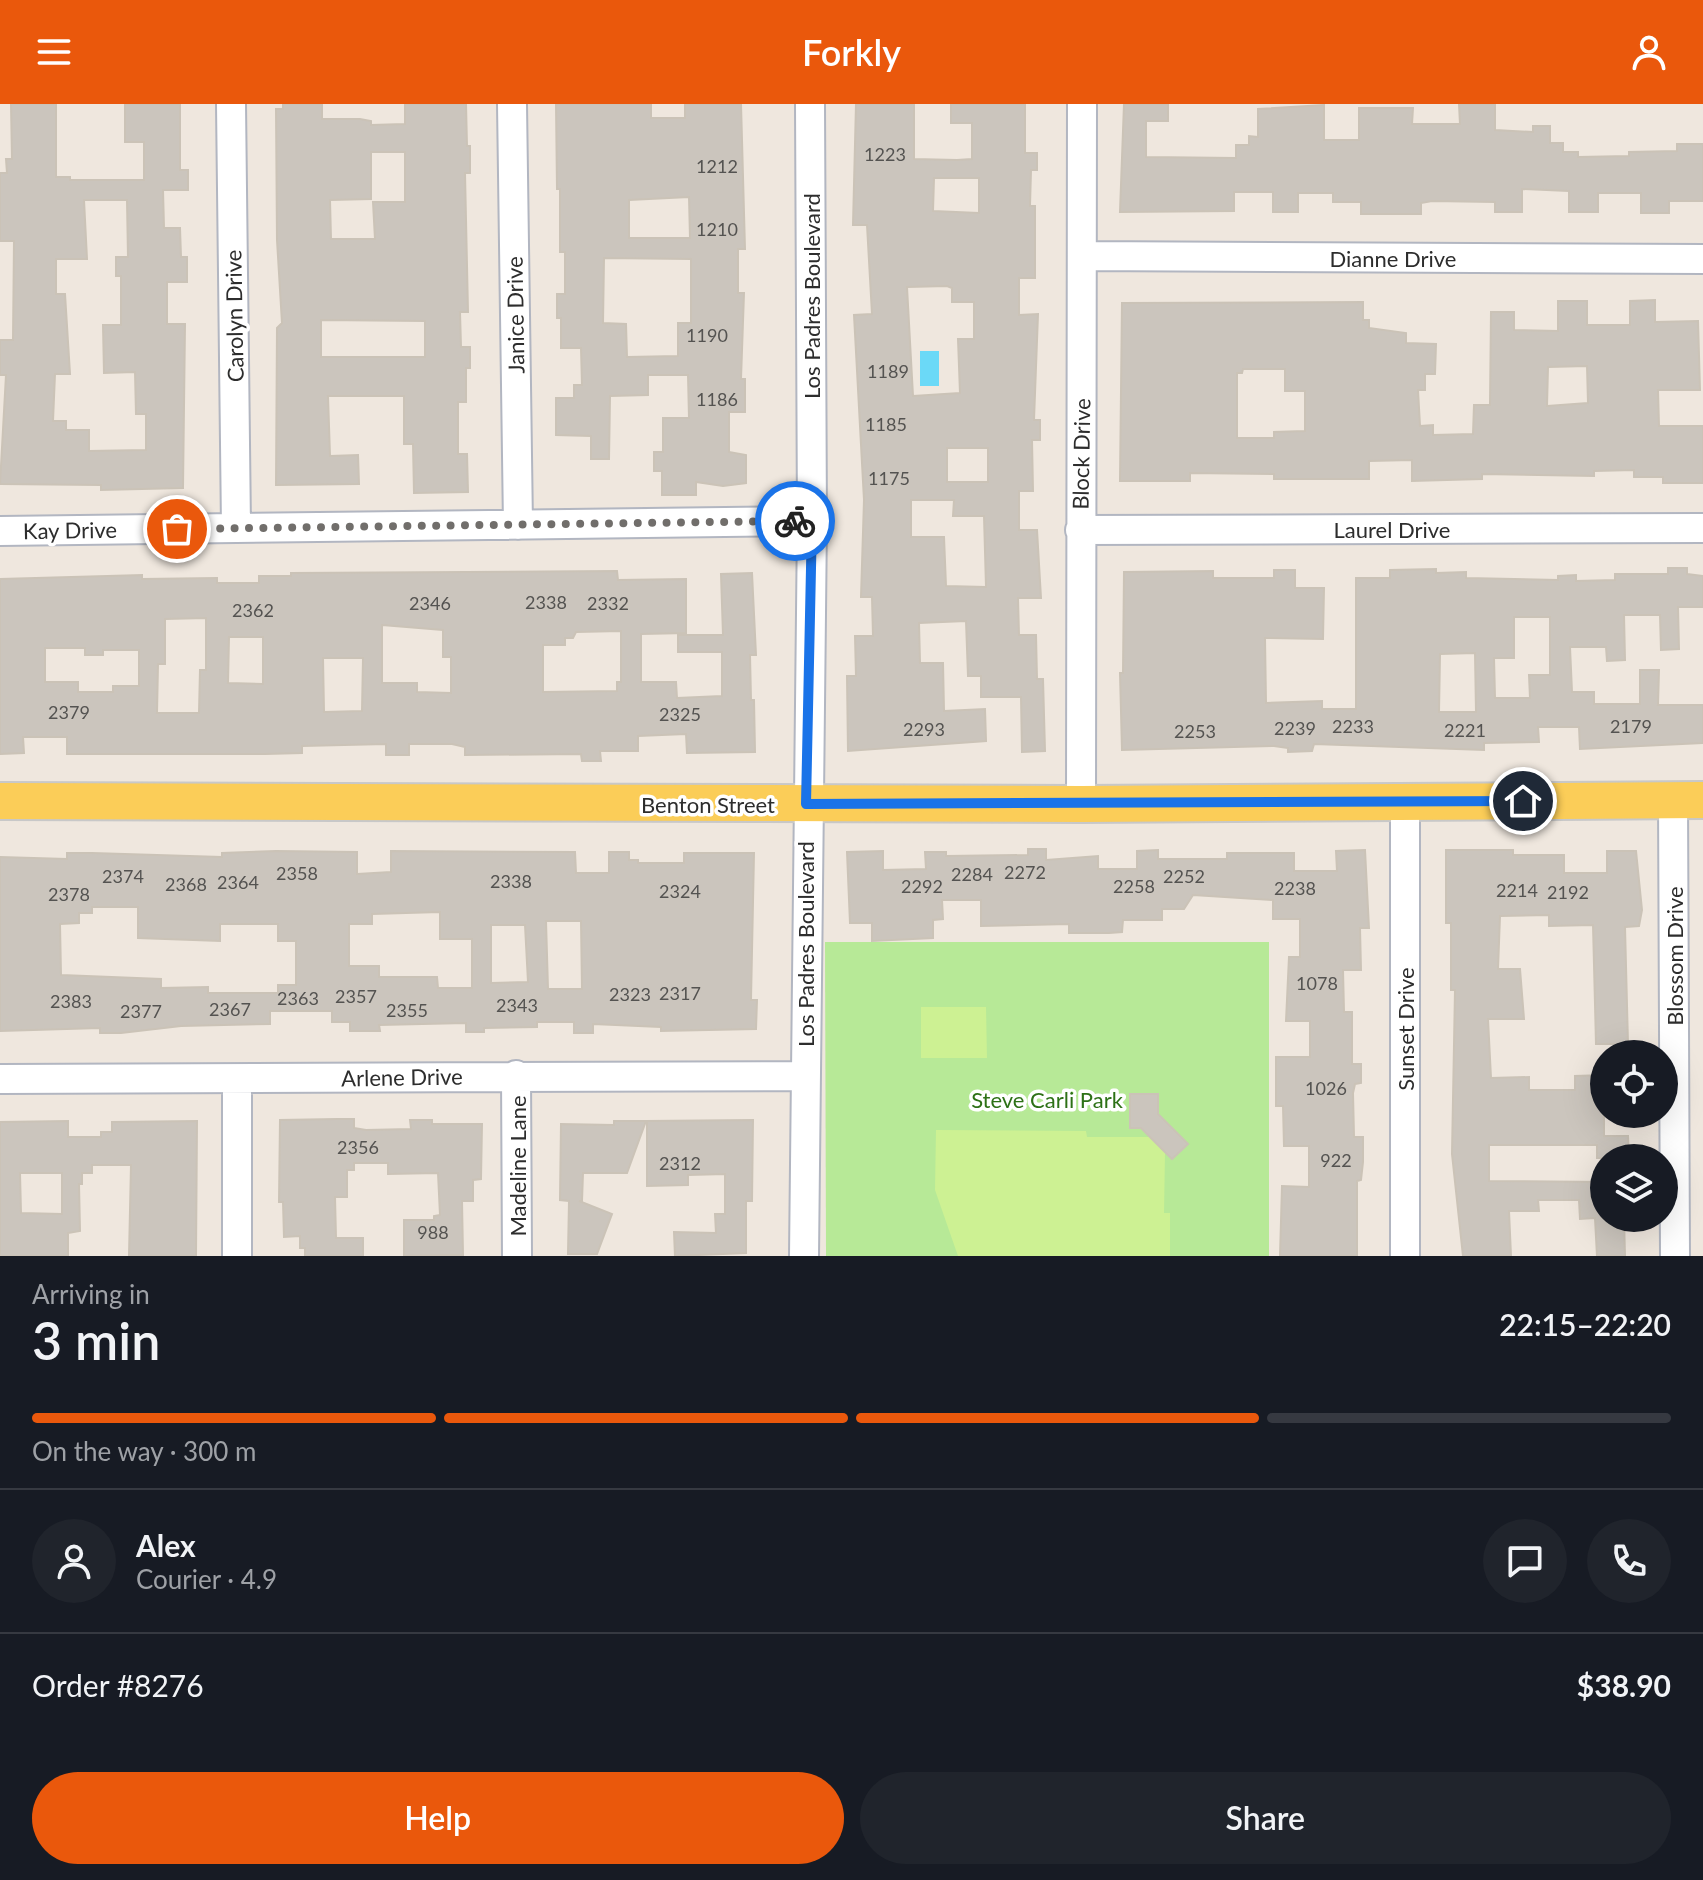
<!DOCTYPE html>
<html lang="en">
<head>
<meta charset="utf-8">
<style>
	body { margin:0; font-family:Lato,sans-serif; background:#20242c; color:#f1f3f6; height:100vh; display:flex; flex-direction:column; font-size:30px; white-space:nowrap }
	* { box-sizing:border-box; margin:0 }
	p { font-size:26px; color:#9ea1a6 }
	.icon { flex:none; width:44px; height:44px; fill:none; stroke:currentColor; stroke-width:2; stroke-linecap:round; stroke-linejoin:round }
	.map { position:relative; height:1152px; overflow:hidden }
	.sheet { display:flex; flex-direction:column; background:#171b24; flex:1 }
	.sheet>* { flex:none }
	.buttons { position:absolute; left:1590px; top:936px; display:grid; gap:16px }
	.buttons a { display:grid; place-items:center; width:88px; height:88px; border-radius:50%; background:#171b24; box-shadow:0 8px 32px #0002; font-size:40px }
	.pin { position:absolute; display:grid; place-items:center; width:68px; height:68px; color:#fff; margin:-34px; border:4px solid #fff; border-radius:50%; box-shadow:0 2px 8px #0007 }
	.courier { position:absolute; display:grid; place-items:center; width:80px; height:80px; margin:-40px; border:6px solid #1a73e8; border-radius:50%; background:#fff; color:#222; box-shadow:0 2px 10px #0007 }
	.headline em { font-style:normal; font-weight:600 }
	.headline div { display:flex; flex-direction:column-reverse }
	.headline { display:flex; align-items:center; justify-content:space-between; height:136px; padding:0 32px }
	h1 { font-size:52px; font-weight:600; line-height:60px }
	.bar { display:grid; grid-template-columns:repeat(4,1fr); gap:12px 8px; align-content:center; height:96px; padding:0 32px }
	.bar i { height:10px; border-radius:6px; background:#363941 }
	.bar .on { background:#ea580c }
	.bar p { grid-column:span 4 }
	.line { display:flex; align-items:center; gap:20px; padding:0 32px; border-top:2px solid #363941 }
	.line div { flex:1 }
	.round { display:grid; place-items:center; flex:none; width:84px; height:84px; border-radius:42px; background:#20242c }
	.action { display:flex; gap:16px; margin-top:auto; padding:16px 32px }
	.action a { flex:1; height:92px; border-radius:48px; background:#ea580c; color:#fff; font-size:32px; font-weight:600; line-height:92px; text-align:center }
	.action a+a { background:#20242c; color:#f1f3f6 }
	header { display:flex; justify-content:space-between; align-items:center; height:104px; padding:0 32px; background:#ea580c; color:#fff; font-size:36px; font-weight:600 }
	.map>svg:first-child { display:block }
	.green { fill:#b7e997 }
	.pitch { fill:#cdf193 }
	.water { fill:#6bd9f7 }
	.building { fill:#cbc5bd; stroke:#cbc3b7; stroke-width:2; fill-rule:evenodd }
	.lines { fill:none; stroke-linecap:round; stroke-linejoin:round }
	.minor-casing { stroke:#b2b6c1; stroke-width:32 }
	.major-casing { stroke:#c8c8c8; stroke-width:40 }
	.minor { stroke:#fff; stroke-width:28 }
	.major { stroke:#fbcd58; stroke-width:36 }
	.done { stroke:#716e6b; stroke-width:8; stroke-dasharray:0 14.4 }
	.route { stroke:#1a73e8; stroke-width:10 }
	.labels { text-anchor:middle; dominant-baseline:central; stroke-width:7; stroke-linejoin:round; paint-order:stroke }
	.number-label { font-size:18px; fill:#545351 }
	.street-label { font-size:22px; fill:#2d2d2d; stroke:#fff }
	.park-label { font-size:22px; fill:#2d7116; stroke:#fff }
</style>
</head>
<body>
<header><svg class="icon" aria-label="menu" viewBox="0 0 24 24"><path d="M4 6h16M4 12h16M4 18h16"/></svg>Forkly<svg class="icon" aria-label="person" viewBox="0 0 24 24"><circle cx="12" cy="8" r="4"/><path d="M4 21q1-7 8-7t8 7"/></svg></header>
<div class="map">
<svg width="1703" height="1152" viewBox="0 0 1703 1152">
	<rect width="100%" height="100%" fill="#efe7de"/>
	<path class="green" d="M 825,838 L 1269,838 L 1269,1152 L 826,1152 Z"/>
	<path class="pitch" d="M 921,903 L 986,903 L 987,954 L 921,954 Z
		M 936,1026 L 1086,1027 L 1087,1033 L 1149,1033 L 1165,1049 L 1164,1109 L 1170,1109 L 1170,1152 L 958,1152 L 935,1086 Z"/>
	<path class="water" d="M 920,247 L 939,247 L 939,282 L 920,282 Z"/>
	<path class="building" d="M 11,0 L 56,0 L 56,73 L 70,73 L 70,76 L 144,76 L 144,38 L 125,38 L 125,0 L 180,0 L 180,66 L 188,66 L 188,86 L 163,86 L 164,124 L 180,124 L 181,153 L 187,153 L 187,178 L 167,178 L 167,220 L 185,220 L 183,384 L 101,386 L 101,381 L 0,380 L 6,271 L 0,271 L 0,236 L 13,236 L 14,137 L 0,137 L 0,69 L 7,69 L 6,55 L 12,55 ZM 84,96 L 127,96 L 128,153 L 116,153 L 116,172 L 121,172 L 121,221 L 103,221 L 104,269 L 135,268 L 136,310 L 146,310 L 146,346 L 89,347 L 89,326 L 66,326 L 66,317 L 53,317 L 55,270 L 70,270 L 65,190 L 56,190 L 56,155 L 87,155 Z
		M 283,0 L 322,0 L 322,15 L 360,15 L 371,17 L 371,21 L 405,20 L 405,0 L 466,0 L 467,42 L 470,42 L 470,69 L 465,69 L 468,208 L 460,208 L 461,243 L 470,243 L 470,264 L 466,264 L 466,298 L 458,298 L 458,350 L 467,350 L 468,388 L 414,389 L 413,340 L 404,340 L 404,292 L 328,292 L 330,352 L 358,351 L 359,380 L 276,381 L 277,224 L 282,219 L 277,136 L 276,5 L 283,5 ZM 371,48 L 405,48 L 405,98 L 373,98 L 375,135 L 331,135 L 330,96 L 371,95 ZM 321,216 L 425,217 L 425,253 L 321,253 Z
		M 556,0 L 651,0 L 651,14 L 685,14 L 685,0 L 741,0 L 745,145 L 738,145 L 738,189 L 744,189 L 741,275 L 745,275 L 745,308 L 729,308 L 729,348 L 746,351 L 746,379 L 723,382 L 696,378 L 696,391 L 662,391 L 662,367 L 654,367 L 654,348 L 663,348 L 663,314 L 689,314 L 688,271 L 648,271 L 648,291 L 610,292 L 609,355 L 591,355 L 591,332 L 556,331 L 556,294 L 574,294 L 574,281 L 582,281 L 581,244 L 561,244 L 561,214 L 557,214 L 557,190 L 565,190 L 565,148 L 560,148 L 560,85 L 557,85 ZM 689,93 L 690,134 L 629,134 L 629,96 ZM 604,154 L 691,155 L 691,219 L 678,219 L 678,252 L 627,253 L 626,220 L 603,219 Z
		M 856,0 L 914,0 L 914,55 L 957,56 L 972,55 L 972,19 L 951,19 L 951,0 L 1025,0 L 1025,49 L 1037,49 L 1037,66 L 1031,66 L 1030,102 L 1035,102 L 1035,174 L 1019,174 L 1019,211 L 1038,210 L 1034,316 L 1040,316 L 1040,336 L 1032,336 L 1033,387 L 1019,387 L 1019,426 L 1037,426 L 1041,494 L 1018,494 L 1019,531 L 1036,531 L 1037,575 L 1043,575 L 1045,647 L 1022,648 L 1021,593 L 981,593 L 981,572 L 968,572 L 966,517 L 919,519 L 920,559 L 943,559 L 944,607 L 985,605 L 986,637 L 848,647 L 847,572 L 856,572 L 855,532 L 873,532 L 872,493 L 861,493 L 864,396 L 854,211 L 872,210 L 867,121 L 853,121 ZM 934,74 L 979,74 L 979,109 L 933,107 ZM 907,183 L 947,182 L 952,184 L 952,198 L 974,198 L 974,235 L 958,235 L 960,289 L 913,292 ZM 947,344 L 988,344 L 988,378 L 947,378 ZM 911,396 L 954,396 L 953,412 L 984,412 L 986,483 L 946,482 L 944,433 L 911,433 Z
		M 1124,0 L 1168,0 L 1168,17 L 1146,17 L 1146,53 L 1236,54 L 1236,41 L 1249,41 L 1249,32 L 1258,33 L 1258,5 L 1324,1 L 1324,36 L 1359,36 L 1359,4 L 1413,4 L 1412,20 L 1460,20 L 1459,0 L 1495,0 L 1495,26 L 1533,28 L 1533,22 L 1550,22 L 1550,39 L 1563,39 L 1563,48 L 1578,48 L 1578,53 L 1629,52 L 1629,48 L 1677,47 L 1677,40 L 1703,40 L 1703,97 L 1669,97 L 1669,109 L 1641,109 L 1641,89 L 1598,89 L 1598,108 L 1569,108 L 1569,87 L 1522,85 L 1522,108 L 1495,108 L 1495,98 L 1432,97 L 1421,99 L 1421,110 L 1361,110 L 1361,98 L 1333,98 L 1333,89 L 1298,89 L 1298,108 L 1273,108 L 1273,88 L 1234,88 L 1234,107 L 1120,108 Z
		M 1655,196 L 1655,218 L 1698,217 L 1700,286 L 1658,286 L 1659,322 L 1703,322 L 1703,379 L 1663,379 L 1663,373 L 1634,373 L 1634,366 L 1594,367 L 1594,372 L 1482,370 L 1482,375 L 1412,377 L 1412,356 L 1369,357 L 1369,375 L 1274,375 L 1274,370 L 1190,369 L 1190,377 L 1120,377 L 1122,199 L 1363,198 L 1363,216 L 1369,216 L 1369,224 L 1406,229 L 1406,239 L 1436,240 L 1435,270 L 1425,270 L 1425,286 L 1418,286 L 1420,322 L 1433,321 L 1433,331 L 1473,330 L 1474,301 L 1490,301 L 1491,208 L 1514,208 L 1514,226 L 1558,227 L 1558,197 L 1587,197 L 1587,221 L 1630,221 L 1630,197 ZM 1587,262 L 1588,299 L 1547,302 L 1548,263 ZM 1243,265 L 1285,265 L 1285,287 L 1305,287 L 1305,327 L 1274,328 L 1274,334 L 1237,334 L 1237,269 L 1242,269 Z
		M 1668,464 L 1687,464 L 1687,470 L 1703,472 L 1703,503 L 1678,503 L 1679,545 L 1661,546 L 1660,511 L 1624,511 L 1625,556 L 1607,557 L 1606,543 L 1570,543 L 1572,588 L 1594,588 L 1594,600 L 1640,600 L 1640,566 L 1659,566 L 1658,601 L 1703,601 L 1703,639 L 1580,645 L 1579,623 L 1538,623 L 1539,638 L 1484,639 L 1484,646 L 1314,640 L 1312,647 L 1288,648 L 1288,644 L 1274,642 L 1122,646 L 1120,569 L 1123,569 L 1124,468 L 1213,467 L 1213,474 L 1274,474 L 1274,466 L 1295,466 L 1295,484 L 1324,484 L 1323,535 L 1265,534 L 1266,599 L 1322,597 L 1322,605 L 1356,605 L 1356,474 L 1390,474 L 1390,466 L 1436,465 L 1436,469 L 1466,468 L 1466,474 L 1558,476 L 1558,472 L 1576,471 L 1576,477 L 1615,476 L 1615,470 L 1668,470 ZM 1514,513 L 1550,513 L 1550,571 L 1529,571 L 1530,594 L 1495,594 L 1494,554 L 1514,554 ZM 1475,549 L 1476,608 L 1439,608 L 1440,550 Z
		M 617,467 L 618,476 L 686,475 L 686,529 L 641,530 L 641,578 L 676,578 L 677,594 L 722,592 L 722,548 L 678,548 L 678,531 L 723,531 L 721,470 L 752,469 L 756,551 L 750,551 L 751,596 L 754,596 L 755,648 L 687,649 L 686,630 L 638,632 L 638,647 L 600,647 L 601,657 L 582,657 L 581,650 L 465,651 L 465,643 L 452,640 L 409,640 L 409,651 L 386,651 L 386,640 L 302,642 L 302,649 L 265,650 L 67,650 L 67,633 L 23,633 L 24,649 L 0,650 L 0,475 L 142,471 L 142,475 L 217,474 L 217,479 L 259,479 L 259,472 L 291,472 L 291,469 ZM 206,514 L 206,566 L 200,566 L 199,609 L 157,609 L 158,560 L 165,560 L 165,515 ZM 382,521 L 443,526 L 443,553 L 451,553 L 451,589 L 417,588 L 417,579 L 382,579 ZM 621,527 L 621,578 L 617,578 L 617,587 L 543,588 L 543,541 L 565,541 L 565,534 L 573,534 L 576,528 ZM 229,533 L 263,533 L 263,580 L 228,579 ZM 45,544 L 85,544 L 85,551 L 103,551 L 103,546 L 139,546 L 139,582 L 113,582 L 113,588 L 78,588 L 78,578 L 45,578 ZM 323,554 L 363,554 L 362,607 L 324,608 Z
		M 1028,745 L 1046,745 L 1046,756 L 1098,752 L 1098,765 L 1137,765 L 1137,747 L 1158,746 L 1158,755 L 1227,755 L 1227,749 L 1294,749 L 1294,767 L 1337,767 L 1336,747 L 1365,746 L 1369,824 L 1360,824 L 1361,866 L 1343,866 L 1344,908 L 1352,908 L 1352,960 L 1361,960 L 1361,979 L 1355,980 L 1353,989 L 1354,1033 L 1363,1033 L 1363,1058 L 1361,1076 L 1357,1077 L 1357,1152 L 1280,1152 L 1282,1082 L 1309,1083 L 1309,1042 L 1284,1042 L 1283,1002 L 1276,1002 L 1276,953 L 1310,953 L 1310,917 L 1286,917 L 1289,853 L 1300,853 L 1300,815 L 1273,815 L 1273,796 L 1193,791 L 1184,805 L 1162,805 L 1162,816 L 1123,816 L 1122,828 L 1109,829 L 1069,829 L 1069,820 L 981,822 L 981,796 L 942,796 L 943,815 L 933,816 L 933,834 L 872,837 L 872,819 L 850,819 L 847,748 L 883,747 L 883,766 L 926,765 L 925,748 L 946,748 L 946,752 L 1028,751 Z
		M 1446,746 L 1513,746 L 1513,751 L 1564,751 L 1564,769 L 1607,769 L 1607,747 L 1636,747 L 1642,806 L 1639,822 L 1625,823 L 1628,940 L 1596,940 L 1593,821 L 1549,822 L 1549,811 L 1500,812 L 1498,865 L 1520,865 L 1524,915 L 1488,915 L 1491,974 L 1529,973 L 1529,986 L 1575,986 L 1575,972 L 1604,971 L 1604,1032 L 1628,1032 L 1629,1054 L 1597,1054 L 1597,1041 L 1489,1041 L 1489,1077 L 1604,1078 L 1604,1114 L 1624,1114 L 1625,1152 L 1597,1152 L 1595,1114 L 1580,1115 L 1579,1096 L 1538,1096 L 1539,1107 L 1509,1107 L 1511,1152 L 1463,1152 L 1452,1050 L 1455,886 L 1451,886 L 1451,819 L 1446,819 Z
		M 276,747 L 357,748 L 357,770 L 391,768 L 391,747 L 575,748 L 576,769 L 609,769 L 609,748 L 629,748 L 629,756 L 638,756 L 638,759 L 684,759 L 684,749 L 754,749 L 751,896 L 757,896 L 756,925 L 661,927 L 661,923 L 593,920 L 593,929 L 574,929 L 574,918 L 537,918 L 537,923 L 484,924 L 484,928 L 466,928 L 466,919 L 379,921 L 380,927 L 350,927 L 350,918 L 332,918 L 332,907 L 270,907 L 270,920 L 181,922 L 121,929 L 100,929 L 100,924 L 0,927 L 0,753 L 67,755 L 67,749 L 92,749 L 222,753 L 222,749 ZM 92,803 L 138,803 L 138,834 L 220,837 L 220,820 L 278,820 L 278,837 L 296,837 L 296,881 L 278,881 L 278,889 L 208,889 L 208,883 L 161,884 L 161,875 L 61,871 L 60,820 L 79,819 L 79,809 L 92,809 ZM 440,808 L 440,835 L 472,835 L 472,884 L 438,884 L 437,873 L 379,873 L 379,862 L 349,862 L 349,820 L 372,820 L 372,810 ZM 546,817 L 581,817 L 582,885 L 548,885 ZM 491,821 L 525,821 L 528,878 L 491,879 Z
		M 1130,990 L 1158,990 L 1158,1010 L 1188,1040 L 1172,1055 L 1141,1024 L 1130,1024 Z
		M 337,1015 L 354,1015 L 354,1024 L 366,1026 L 411,1025 L 410,1016 L 432,1016 L 432,1020 L 482,1020 L 481,1075 L 473,1076 L 473,1097 L 462,1097 L 463,1151 L 404,1152 L 404,1116 L 434,1116 L 434,1112 L 440,1111 L 438,1069 L 388,1070 L 388,1059 L 354,1059 L 354,1066 L 347,1066 L 347,1093 L 335,1093 L 336,1134 L 363,1134 L 363,1152 L 305,1152 L 305,1144 L 300,1144 L 300,1132 L 284,1133 L 283,1098 L 279,1098 L 280,1016 Z
		M 753,1016 L 752,1097 L 746,1097 L 746,1149 L 675,1152 L 674,1128 L 716,1129 L 715,1110 L 725,1110 L 725,1070 L 688,1071 L 688,1081 L 647,1082 L 647,1017 Z
		M 68,1017 L 68,1033 L 101,1033 L 101,1028 L 112,1028 L 112,1018 L 197,1017 L 196,1152 L 129,1152 L 131,1061 L 92,1061 L 92,1069 L 82,1069 L 82,1080 L 79,1080 L 80,1127 L 68,1129 L 68,1152 L 0,1152 L 0,1018 ZM 20,1069 L 62,1069 L 62,1110 L 21,1109 Z
		M 614,1017 L 646,1017 L 627,1069 L 583,1069 L 582,1097 L 579,1097 L 612,1110 L 597,1150 L 568,1150 L 569,1097 L 560,1096 L 561,1020 L 614,1021 Z"/>
	<g class="lines">
		<defs>
			<path id="minor" d="M 231,0 L 236,424
				M 512,0 L 518,421
				M 1083,152 L 1703,155
				M 1080,426 L 1703,424
				M 0,427 L 812,417
				M 1673,696 L 1675,1152
				M 1405,698 L 1405,1152
				M 1081,700 L 1082,0
				M 516,971 L 517,1152
				M 0,975 L 804,972
				M 237,976 L 237,1152
				M 804,1152 L 812,417 L 810,0"/>
			<path id="major" d="M 0,697 L 1081,700 L 1703,696"/>
		</defs>
		<use href="#minor" class="minor-casing"/>
		<use href="#major" class="major-casing"/>
		<use href="#minor" class="minor"/>
		<use href="#major" class="major"/>
	</g>
	<g class="lines">
		<path class="done" d="M 177,425 L 795,417"/>
		<path class="route" d="M 795,417 L 812,417 L 806,700 L 1523,697"/>
	</g>
	<g class="labels">
		<g class="number-label">
			<text x="885" y="50">1223</text>
			<text x="717" y="62">1212</text>
			<text x="717" y="125">1210</text>
			<text x="707" y="231">1190</text>
			<text x="888" y="267">1189</text>
			<text x="717" y="295">1186</text>
			<text x="886" y="320">1185</text>
			<text x="889" y="374">1175</text>
			<text x="546" y="498">2338</text>
			<text x="430" y="499">2346</text>
			<text x="608" y="499">2332</text>
			<text x="253" y="506">2362</text>
			<text x="69" y="608">2379</text>
			<text x="680" y="610">2325</text>
			<text x="1353" y="622">2233</text>
			<text x="1631" y="622">2179</text>
			<text x="1295" y="624">2239</text>
			<text x="924" y="625">2293</text>
			<text x="1465" y="626">2221</text>
			<text x="1195" y="627">2253</text>
			<text x="1025" y="768">2272</text>
			<text x="297" y="769">2358</text>
			<text x="972" y="770">2284</text>
			<text x="123" y="772">2374</text>
			<text x="1184" y="772">2252</text>
			<text x="511" y="777">2338</text>
			<text x="238" y="778">2364</text>
			<text x="186" y="780">2368</text>
			<text x="922" y="782">2292</text>
			<text x="1134" y="782">2258</text>
			<text x="1295" y="784">2238</text>
			<text x="1517" y="786">2214</text>
			<text x="680" y="787">2324</text>
			<text x="1568" y="788">2192</text>
			<text x="69" y="790">2378</text>
			<text x="1317" y="879">1078</text>
			<text x="680" y="889">2317</text>
			<text x="630" y="890">2323</text>
			<text x="356" y="892">2357</text>
			<text x="298" y="894">2363</text>
			<text x="71" y="897">2383</text>
			<text x="517" y="901">2343</text>
			<text x="230" y="905">2367</text>
			<text x="407" y="906">2355</text>
			<text x="141" y="907">2377</text>
			<text x="1326" y="984">1026</text>
			<text x="358" y="1043">2356</text>
			<text x="1336" y="1056">922</text>
			<text x="680" y="1059">2312</text>
			<text x="433" y="1128">988</text>
		</g>
		<g class="street-label">
			<text x="1393" y="154">Dianne Drive</text>
			<text transform="translate(811 192) rotate(-90)">Los Padres Boulevard</text>
			<text transform="translate(515 211) rotate(-91)">Janice Drive</text>
			<text transform="translate(234 212) rotate(-91)">Carolyn Drive</text>
			<text transform="translate(1081 350) rotate(-89)">Block Drive</text>
			<text x="1392" y="425">Laurel Drive</text>
			<text transform="translate(70 426) rotate(-1)">Kay Drive</text>
			<text x="708" y="700">Benton Street</text>
			<text transform="translate(805 840) rotate(-90)">Los Padres Boulevard</text>
			<text transform="translate(1674 852) rotate(-90)">Blossom Drive</text>
			<text transform="translate(1405 925) rotate(-90)">Sunset Drive</text>
			<text transform="translate(402 973) rotate(-1)">Arlene Drive</text>
			<text transform="translate(517 1062) rotate(-90)">Madeline Lane</text>
		</g>
		<g class="park-label">
			<text x="1047" y="995">Steve Carli Park</text>
		</g>
	</g>
</svg>
<div class="buttons">
<a><svg class="icon" aria-label="locate" viewBox="0 0 24 24"><circle cx="12" cy="12" r="6"/><path d="M12 2v4M12 18v4M2 12h4M18 12h4"/></svg></a>
<a><svg class="icon" aria-label="layers" viewBox="0 0 24 24"><path d="M12 4l9 5-9 5-9-5zM3 14l9 5 9-5"/></svg></a>
</div>
<div class="pin" style="left:177px;top:425px;background:#ea580c"><svg class="icon" aria-label="bag" viewBox="0 0 24 24"><path d="M5 8h14l-1 12H6zM9 8a3 3 0 0 1 6 0"/></svg></div>
<div class="pin" style="left:1523px;top:697px;background:#1f2937"><svg class="icon" aria-label="home" viewBox="0 0 24 24"><path d="M3 11l9-7 9 7M6 9v11h12V9"/></svg></div>
<div class="courier" style="left:795px;top:417px"><svg class="icon" aria-label="bike" viewBox="0 0 24 24"><circle cx="6" cy="16" r="4"/><circle cx="18" cy="16" r="4"/><path d="M6 16l4-8h5l3 8M10 8l3 8H6M13 5h3"/></svg></div>
</div>
<section class="sheet">
<div class="headline"><div><h1>3 min</h1><p>Arriving in</p></div><em>22:15–22:20</em></div>
<div class="bar"><i class="on"></i><i class="on"></i><i class="on"></i><i></i><p>On the way · 300 m</p></div>
<div class="line" style="height:144px"><a class="round"><svg class="icon" aria-label="person" viewBox="0 0 24 24"><circle cx="12" cy="8" r="4"/><path d="M4 21q1-7 8-7t8 7"/></svg></a><div><b>Alex</b><p>Courier · 4.9</p></div><a class="round"><svg class="icon" aria-label="chat" viewBox="0 0 24 24"><path d="M4 5h16v11H9l-5 4z"/></svg></a><a class="round"><svg class="icon" aria-label="phone" viewBox="0 0 24 24"><path d="M5 4h4l2 5-3 2q2 4 5 5l2-3 5 2v4C11 20 4 13 5 4z"/></svg></a></div>
<div class="line" style="height:104px"><div>Order #8276</div><b>$38.90</b></div>
<div class="action"><a>Help</a><a>Share</a></div>
</section>
</body>
</html>
